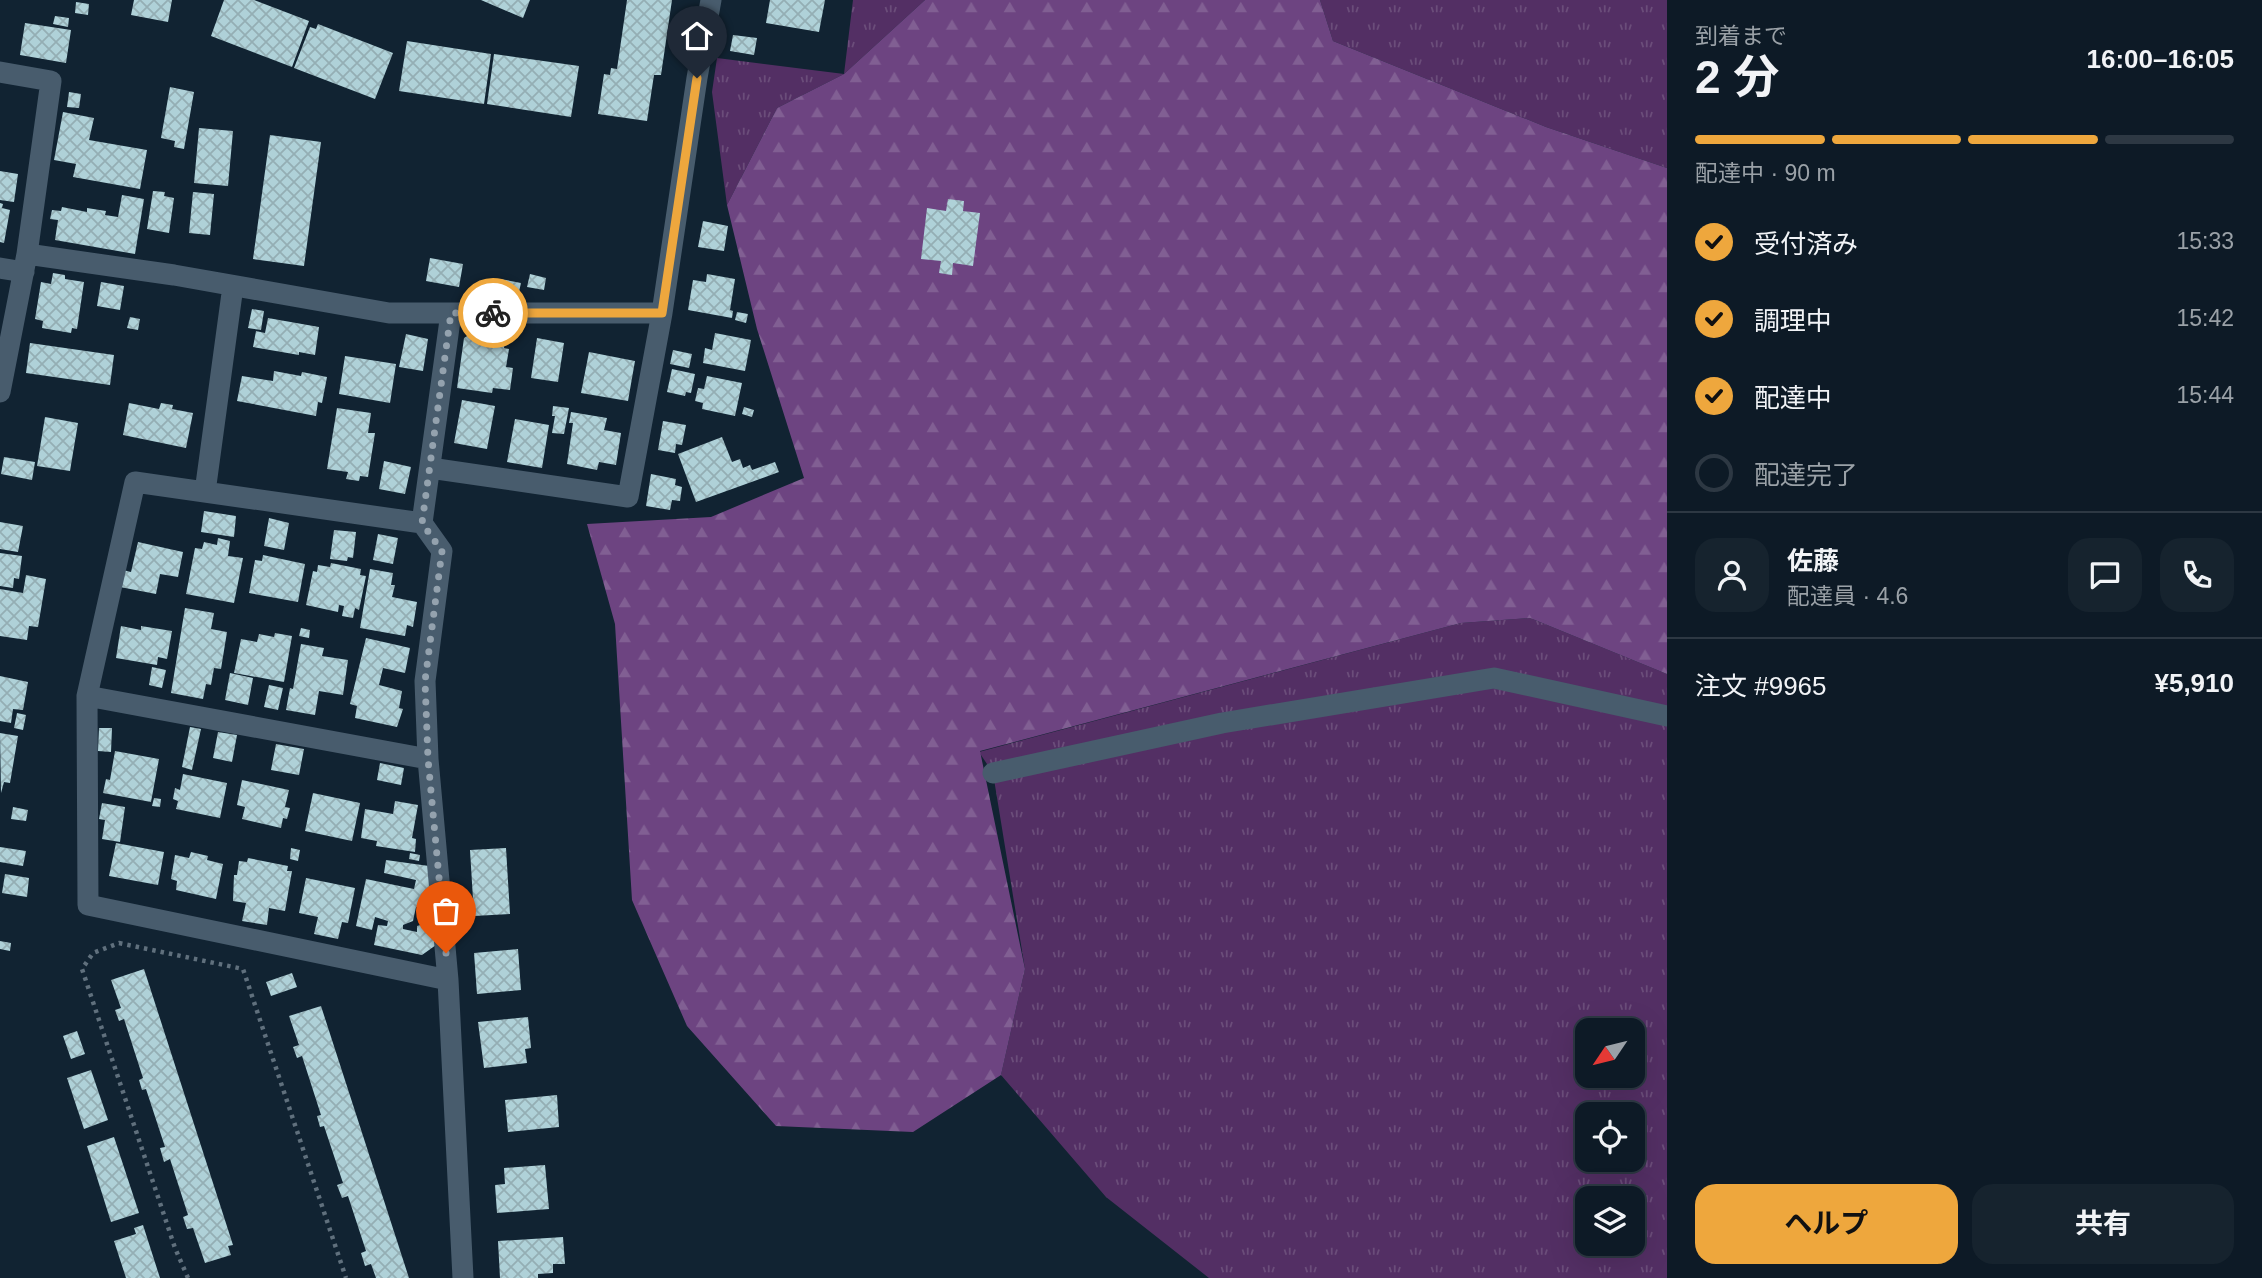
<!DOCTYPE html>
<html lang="ja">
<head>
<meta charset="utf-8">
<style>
	body { margin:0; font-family:Helvetica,"Noto Sans JP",sans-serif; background:#16232e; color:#f1f3f6; height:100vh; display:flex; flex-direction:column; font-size:26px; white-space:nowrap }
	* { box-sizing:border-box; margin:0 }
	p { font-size:23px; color:#9aa1a7 }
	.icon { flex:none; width:38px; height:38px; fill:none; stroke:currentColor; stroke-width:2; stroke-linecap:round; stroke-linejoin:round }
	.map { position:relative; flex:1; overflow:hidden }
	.details { display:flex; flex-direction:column; background:#0d1a26; width:595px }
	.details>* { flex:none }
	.needle { width:46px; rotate:235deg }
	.buttons { position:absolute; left:1575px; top:1018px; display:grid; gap:14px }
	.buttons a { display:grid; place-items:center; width:70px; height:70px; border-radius:14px; background:#0d1a26; box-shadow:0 7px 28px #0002,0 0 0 2px #2d3843; font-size:35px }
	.pin { position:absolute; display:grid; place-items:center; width:60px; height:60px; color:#fff; margin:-72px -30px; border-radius:50% 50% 50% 0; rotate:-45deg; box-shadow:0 0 7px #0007 }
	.pin .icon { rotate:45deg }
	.courier { position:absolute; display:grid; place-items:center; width:70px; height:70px; margin:-35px; border:5px solid #eea73d; border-radius:50%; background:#fff; color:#222; box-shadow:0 2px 9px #0007 }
	.summary em { font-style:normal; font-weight:700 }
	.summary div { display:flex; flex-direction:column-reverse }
	.summary { display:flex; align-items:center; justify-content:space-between; height:119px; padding:0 28px }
	h1 { font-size:46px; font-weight:700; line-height:52px }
	.bar { display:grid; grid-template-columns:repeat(4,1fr); gap:10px 7px; align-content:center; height:84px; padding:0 28px }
	.bar i { height:9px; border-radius:5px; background:#2d3843 }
	.bar .current { background:#eea73d }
	.bar p { grid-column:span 4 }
	.line { display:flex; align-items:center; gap:18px; padding:0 28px; border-top:2px solid #2d3843 }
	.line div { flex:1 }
	.round { display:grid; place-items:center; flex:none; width:74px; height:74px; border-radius:21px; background:#16232e }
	ol { padding:0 28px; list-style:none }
	li { display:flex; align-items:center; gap:21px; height:77px }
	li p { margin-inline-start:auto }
	li .icon { padding:7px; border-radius:50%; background:#eea73d; color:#111; stroke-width:4 }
	li:last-child { color:#9aa1a7 }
	li i { width:38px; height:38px; border:4px solid #2d3843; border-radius:50% }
	.action { display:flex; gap:14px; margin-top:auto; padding:14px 28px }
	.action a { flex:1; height:80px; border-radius:21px; background:#eea73d; color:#111; font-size:28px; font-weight:700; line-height:80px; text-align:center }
	.action a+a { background:#16232e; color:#f1f3f6 }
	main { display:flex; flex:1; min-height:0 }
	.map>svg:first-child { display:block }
	.grass { fill:url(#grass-tufts); fill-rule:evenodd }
	.forest { fill:url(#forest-firs) }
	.building { fill:url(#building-cross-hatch) }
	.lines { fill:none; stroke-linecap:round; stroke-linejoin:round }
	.path { stroke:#60707d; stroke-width:4.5; stroke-dasharray:3.5 5; stroke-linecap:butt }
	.minor { stroke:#485c6d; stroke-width:21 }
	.done { stroke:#94a2ae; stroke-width:7; stroke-dasharray:0 12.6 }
	.route { stroke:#eea73d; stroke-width:9 }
</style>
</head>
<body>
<main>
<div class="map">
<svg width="1667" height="1278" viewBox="0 0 1667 1278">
	<defs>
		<pattern id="grass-tufts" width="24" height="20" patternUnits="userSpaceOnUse" patternTransform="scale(1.75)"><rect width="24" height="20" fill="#532f64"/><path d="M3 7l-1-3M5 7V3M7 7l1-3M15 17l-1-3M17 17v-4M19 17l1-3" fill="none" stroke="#6b4d7a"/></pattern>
		<pattern id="forest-firs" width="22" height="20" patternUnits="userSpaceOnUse" patternTransform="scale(1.75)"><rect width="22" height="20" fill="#6d4481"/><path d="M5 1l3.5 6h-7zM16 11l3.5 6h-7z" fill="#815f93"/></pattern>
		<pattern id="building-cross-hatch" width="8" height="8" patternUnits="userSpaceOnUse" patternTransform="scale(1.75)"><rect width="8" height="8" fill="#afd1d8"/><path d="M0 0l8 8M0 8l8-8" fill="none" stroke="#94aeb4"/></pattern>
	</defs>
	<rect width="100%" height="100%" fill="#112332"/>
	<path class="grass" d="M 853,0 L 925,0 L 844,74 L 777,108 L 727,205 L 712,92 L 717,58 L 844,74 Z
		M 1320,0 L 1667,0 L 1667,168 L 1546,127 L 1333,41 Z
		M 1530,618 L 1667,674 L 1667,1278 L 1209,1278 L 1106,1197 L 1001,1075 L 1025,969 L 993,773 L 979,752 L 1461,623 ZM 1587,1031 L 1633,1031 L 1633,1076 L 1587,1076 ZM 1587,1115 L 1633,1115 L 1633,1160 L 1587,1160 ZM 1587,1199 L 1633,1199 L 1633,1244 L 1587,1244 Z"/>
	<path class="forest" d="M 925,0 L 1320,0 L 1333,41 L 1546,127 L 1667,168 L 1667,674 L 1530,618 L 1461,623 L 980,751 L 1025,969 L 1001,1075 L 913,1132 L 776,1126 L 687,1026 L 632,900 L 615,624 L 587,524 L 711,517 L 804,478 L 757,329 L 727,205 L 777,108 L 844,74 Z"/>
	<path class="building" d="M 134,0 L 172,0 L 168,22 L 131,15 Z
		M 224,0 L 254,0 L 309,21 L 292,67 L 211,36 Z
		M 481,0 L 530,0 L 523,18 Z
		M 627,0 L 672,0 L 661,75 L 654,75 L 647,121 L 598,114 L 604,74 L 610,75 L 611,68 L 617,69 Z
		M 770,0 L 825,0 L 819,32 L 766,23 Z
		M 76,2 L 89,4 L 88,15 L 75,13 Z
		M 55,16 L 69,18 L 68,27 L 53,24 Z
		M 25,23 L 71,30 L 66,63 L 20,55 Z
		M 318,24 L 393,53 L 375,99 L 294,68 L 310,27 L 316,29 Z
		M 733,35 L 757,38 L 754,55 L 730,51 Z
		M 407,41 L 491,54 L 484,104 L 399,91 Z
		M 494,54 L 579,66 L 571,117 L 487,104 Z
		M 170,87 L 194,92 L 184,149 L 174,147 L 175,141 L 161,138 Z
		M 69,92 L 81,94 L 79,108 L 67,107 Z
		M 63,112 L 94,118 L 89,140 L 147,150 L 140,189 L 73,177 L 76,164 L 54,160 Z
		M 199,128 L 233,131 L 228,186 L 194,183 Z
		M 270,135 L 321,142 L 304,266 L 253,259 Z
		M 0,171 L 18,174 L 14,202 L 0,200 Z
		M 153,191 L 165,192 L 164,196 L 174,198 L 169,233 L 147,229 Z
		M 193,192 L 214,194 L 210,235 L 189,233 Z
		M 122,195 L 144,199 L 135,254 L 55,240 L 58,220 L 50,219 L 52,210 L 61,211 L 62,207 L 87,212 L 87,208 L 106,211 L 105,215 L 118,217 Z
		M 948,199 L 964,201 L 963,211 L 980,213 L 973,266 L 953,263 L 952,275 L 939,273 L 941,261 L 921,259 L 927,208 L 946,211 Z
		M 0,203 L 3,204 L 2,208 L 10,210 L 4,243 L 0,242 Z
		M 703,221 L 728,226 L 724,251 L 698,247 Z
		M 430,258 L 463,264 L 459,287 L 426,281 Z
		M 53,273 L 65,275 L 65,279 L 84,282 L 77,329 L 72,328 L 71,333 L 42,328 L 43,321 L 35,319 L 41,282 L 51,284 Z
		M 530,274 L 546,278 L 544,290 L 527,287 Z
		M 707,274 L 735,279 L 730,310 L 733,311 L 732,318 L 688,310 L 693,280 L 706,282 Z
		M 501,279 L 521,283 L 518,296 L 498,291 Z
		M 101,282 L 124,286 L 120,310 L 97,306 Z
		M 252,309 L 264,311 L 261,330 L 248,328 Z
		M 737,312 L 748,314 L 746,323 L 735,320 Z
		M 130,317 L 140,319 L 138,330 L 127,328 Z
		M 268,318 L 319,327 L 315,355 L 299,352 L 299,355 L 253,347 L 256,331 L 265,333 Z
		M 478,329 L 506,333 L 504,348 L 509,349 L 506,367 L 513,368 L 510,390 L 493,388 L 492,393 L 457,388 L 464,338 Z
		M 715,333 L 751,340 L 745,371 L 703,363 L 705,348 L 712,350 Z
		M 406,334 L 428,339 L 423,371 L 399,367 Z
		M 537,338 L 564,343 L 558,382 L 531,378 Z
		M 30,343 L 114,355 L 110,385 L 26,373 Z
		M 673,350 L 692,354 L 689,368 L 670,364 Z
		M 589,352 L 635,361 L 628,401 L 581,393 Z
		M 345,356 L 396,364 L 390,403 L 339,394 Z
		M 672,369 L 695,374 L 691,393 L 686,392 L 685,396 L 667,392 Z
		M 274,371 L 301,376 L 302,372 L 327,377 L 322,403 L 318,402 L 316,416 L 237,401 L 242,376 L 273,381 Z
		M 707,376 L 742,383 L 735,416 L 702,409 L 703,403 L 695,401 L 698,388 L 704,389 Z
		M 462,400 L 495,406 L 487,449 L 454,443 Z
		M 129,403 L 159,409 L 161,403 L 173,405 L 172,409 L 193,413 L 186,448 L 123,435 Z
		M 553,406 L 569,408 L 564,434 L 552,433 L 555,416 L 552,416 Z
		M 744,407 L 754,410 L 752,417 L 742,414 Z
		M 337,408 L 371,413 L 368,433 L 375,433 L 368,477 L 360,476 L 359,481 L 346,479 L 348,472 L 327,469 Z
		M 571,412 L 607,418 L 604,430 L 621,433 L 616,465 L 599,462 L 597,470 L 567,464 L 573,423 L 569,423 Z
		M 45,417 L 78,423 L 70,471 L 37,466 Z
		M 515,419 L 549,425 L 542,468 L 507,462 Z
		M 663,421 L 686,425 L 682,445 L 676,444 L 675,453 L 658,450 Z
		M 722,437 L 732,462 L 740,459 L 743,468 L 750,465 L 752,470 L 775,462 L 779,472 L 696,502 L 678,454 Z
		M 4,457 L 35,462 L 32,480 L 1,474 Z
		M 384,461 L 411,467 L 405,494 L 379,489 Z
		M 651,474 L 676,479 L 675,485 L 682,487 L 680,501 L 672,500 L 670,510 L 646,506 Z
		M 204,511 L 236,516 L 234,537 L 201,532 Z
		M 269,518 L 289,523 L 284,550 L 264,546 Z
		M 0,522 L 23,526 L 18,552 L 0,549 Z
		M 334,530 L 356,532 L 353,558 L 348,557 L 347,561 L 330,559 Z
		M 378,534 L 398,538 L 393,564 L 373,560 Z
		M 218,538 L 230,541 L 228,556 L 243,558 L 234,603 L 186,594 L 195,548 L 202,549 L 204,542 L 217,545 Z
		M 138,542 L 183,552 L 178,577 L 160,574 L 156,594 L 120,587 L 123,570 L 131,572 Z
		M 0,553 L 22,556 L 19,579 L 14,578 L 13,588 L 0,586 Z
		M 263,555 L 305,564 L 298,602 L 249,593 L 255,560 L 262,561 Z
		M 331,563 L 361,569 L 360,575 L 366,576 L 359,610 L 355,608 L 353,618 L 342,616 L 344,606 L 339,605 L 338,612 L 306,605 L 313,571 L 317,572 L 318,565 L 330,567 Z
		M 370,569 L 393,573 L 391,585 L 395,585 L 392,597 L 417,602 L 413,627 L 407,625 L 405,636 L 360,628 Z
		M 26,575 L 46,579 L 38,627 L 29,626 L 27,640 L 0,636 L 0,589 L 23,593 Z
		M 185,608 L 214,613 L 211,629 L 227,632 L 221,669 L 214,668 L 211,685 L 206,684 L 203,699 L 171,693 Z
		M 121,626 L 141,630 L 141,626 L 172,631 L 167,659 L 158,657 L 157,665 L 116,658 Z
		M 301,628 L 310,630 L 309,638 L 299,636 Z
		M 275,633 L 292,636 L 284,682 L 234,673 L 241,639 L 257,642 L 259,634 L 274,637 Z
		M 366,638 L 410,648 L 405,673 L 383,668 L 379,685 L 402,691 L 399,708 L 403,709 L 397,727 L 355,718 L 357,706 L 350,704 Z
		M 301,644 L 324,648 L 322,656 L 348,660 L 343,695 L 319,691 L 315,715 L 286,710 L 290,688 L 293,689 Z
		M 152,667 L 166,670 L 162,688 L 149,685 Z
		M 230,673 L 253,678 L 248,705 L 225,700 Z
		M 0,676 L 28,682 L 23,710 L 13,709 L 11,723 L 0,721 Z
		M 269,685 L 283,688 L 278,710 L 264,707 Z
		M 17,713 L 26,715 L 23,730 L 14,728 Z
		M 190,727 L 201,729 L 192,770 L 182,767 Z
		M 99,728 L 112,728 L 111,752 L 98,751 Z
		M 218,732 L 237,735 L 232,762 L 213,758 Z
		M 0,733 L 18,736 L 10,783 L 4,782 L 1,793 Z
		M 276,744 L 304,749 L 299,775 L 271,770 Z
		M 115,751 L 159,759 L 151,802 L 103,793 L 106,779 L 110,780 Z
		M 380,763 L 404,768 L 401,785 L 377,780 Z
		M 183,774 L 227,783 L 220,818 L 176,809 L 178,801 L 173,799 L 175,788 L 180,790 Z
		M 242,780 L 289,790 L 285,807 L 290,808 L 287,819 L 283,818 L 281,828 L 242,819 L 245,807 L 237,805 Z
		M 313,793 L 360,803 L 352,841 L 305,831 Z
		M 154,798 L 161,799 L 160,807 L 152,806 Z
		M 395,801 L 418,805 L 412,838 L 416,839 L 415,852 L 376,846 L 377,841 L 361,838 L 365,809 L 393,814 Z
		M 102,803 L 125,807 L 120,842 L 102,839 L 105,820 L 99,819 Z
		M 13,807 L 28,810 L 26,821 L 11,819 Z
		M 116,843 L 164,852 L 158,885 L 109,876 Z
		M 0,847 L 26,851 L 23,866 L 0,862 Z
		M 291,848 L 300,850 L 298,861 L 290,859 Z
		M 506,848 L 510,914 L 474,916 L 470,850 Z
		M 191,852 L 208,856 L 207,860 L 223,864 L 216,899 L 176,890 L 177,881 L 171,879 L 175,855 L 189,858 Z
		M 410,853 L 420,855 L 419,861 L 409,859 Z
		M 248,858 L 288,866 L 287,871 L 292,871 L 285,911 L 269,908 L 267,925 L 242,921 L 246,903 L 233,901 L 234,875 L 237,875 L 239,861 L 247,862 Z
		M 386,860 L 429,866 L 432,906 L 416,907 L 413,921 L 403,925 L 403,929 L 417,932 L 417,926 L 423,924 L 435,927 L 436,945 L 422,955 L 374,945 L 378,925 L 387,926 L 388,921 L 375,917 L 372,930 L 356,926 L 366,879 L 414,889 L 416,880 L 384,873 Z
		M 5,874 L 29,878 L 27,897 L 2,893 Z
		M 306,878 L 355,888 L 348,923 L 342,922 L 338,939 L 314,934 L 318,917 L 299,913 Z
		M 0,941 L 11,943 L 10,951 L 0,949 Z
		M 518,949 L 521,990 L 477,994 L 474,953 Z
		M 144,969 L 233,1245 L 228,1246 L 231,1255 L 205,1263 L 193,1228 L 187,1229 L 183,1217 L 188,1215 L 170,1159 L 164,1162 L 160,1148 L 165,1147 L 146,1089 L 142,1090 L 139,1080 L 143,1078 L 124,1019 L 119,1021 L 115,1010 L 121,1008 L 111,980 Z
		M 292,973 L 297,987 L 271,996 L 266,982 Z
		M 321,1006 L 409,1278 L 376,1278 L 371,1264 L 365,1266 L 361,1253 L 366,1251 L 348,1196 L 342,1198 L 337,1185 L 343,1183 L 324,1126 L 320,1127 L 317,1116 L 321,1115 L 302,1056 L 297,1058 L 293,1047 L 299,1045 L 289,1016 Z
		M 528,1017 L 531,1048 L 525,1049 L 527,1063 L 484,1068 L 478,1022 Z
		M 77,1031 L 85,1054 L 71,1059 L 63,1036 Z
		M 91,1070 L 108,1120 L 84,1129 L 67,1078 Z
		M 557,1095 L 559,1127 L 508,1132 L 505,1100 Z
		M 114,1137 L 139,1213 L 111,1222 L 87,1146 Z
		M 545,1165 L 549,1209 L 497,1213 L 495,1185 L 505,1184 L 504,1168 Z
		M 143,1225 L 160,1278 L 126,1278 L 114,1241 L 136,1234 L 134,1228 Z
		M 563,1237 L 565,1264 L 553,1264 L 553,1273 L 538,1274 L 538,1278 L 500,1278 L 498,1241 Z"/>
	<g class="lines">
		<path class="path" d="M 188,1278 L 175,1248 L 82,969 L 93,953 L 119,943 L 243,969 L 346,1278"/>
		<path class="minor" d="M 0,72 L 51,81 L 27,254 L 0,392
			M 27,254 L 174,275 L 389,313 L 662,313 L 697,78 L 711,0
			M 0,268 L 24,272
			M 451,313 L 422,523 L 442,551 L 425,681 L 428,759 L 448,980 L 463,1278
			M 430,468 L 628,497 L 662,313
			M 205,492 L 233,286
			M 422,523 L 135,482 L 87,696 L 88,905 L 448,980
			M 87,696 L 428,759
			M 993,773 L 1222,723 L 1494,678 L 1667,716"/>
	</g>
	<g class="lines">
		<path class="done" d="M 446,953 L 428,759 L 425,681 L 442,551 L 422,523 L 451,313 L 493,313"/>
		<path class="route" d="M 493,313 L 662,313 L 697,78"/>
	</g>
</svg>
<div class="buttons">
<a><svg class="needle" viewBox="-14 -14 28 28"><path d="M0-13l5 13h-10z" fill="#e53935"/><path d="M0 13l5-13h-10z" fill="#9aa1a7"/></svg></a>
<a><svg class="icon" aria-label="locate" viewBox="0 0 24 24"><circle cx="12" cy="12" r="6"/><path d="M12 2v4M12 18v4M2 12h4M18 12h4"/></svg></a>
<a><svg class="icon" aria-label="layers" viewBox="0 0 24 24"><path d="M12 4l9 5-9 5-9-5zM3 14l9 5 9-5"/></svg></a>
</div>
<div class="pin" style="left:446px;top:953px;background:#ea580c"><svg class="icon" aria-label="bag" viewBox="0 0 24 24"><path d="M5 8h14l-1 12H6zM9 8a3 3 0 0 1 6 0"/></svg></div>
<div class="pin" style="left:697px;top:78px;background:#1f2937"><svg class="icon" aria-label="home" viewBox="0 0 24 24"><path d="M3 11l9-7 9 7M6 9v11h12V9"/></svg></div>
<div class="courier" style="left:493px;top:313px"><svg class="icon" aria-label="bike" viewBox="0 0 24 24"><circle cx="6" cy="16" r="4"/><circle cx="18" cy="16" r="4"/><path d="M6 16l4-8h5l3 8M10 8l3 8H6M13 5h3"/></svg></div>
</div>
<section class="details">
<div class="summary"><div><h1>2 分</h1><p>到着まで</p></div><em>16:00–16:05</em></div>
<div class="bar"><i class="current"></i><i class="current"></i><i class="current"></i><i></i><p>配達中 · 90 m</p></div>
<ol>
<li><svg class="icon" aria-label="check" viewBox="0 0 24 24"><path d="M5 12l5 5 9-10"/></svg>受付済み<p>15:33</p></li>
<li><svg class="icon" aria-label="check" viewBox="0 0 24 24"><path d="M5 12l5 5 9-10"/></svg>調理中<p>15:42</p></li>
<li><svg class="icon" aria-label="check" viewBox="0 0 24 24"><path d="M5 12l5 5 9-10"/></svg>配達中<p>15:44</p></li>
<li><i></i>配達完了</li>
</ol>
<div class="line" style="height:126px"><a class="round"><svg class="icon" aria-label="person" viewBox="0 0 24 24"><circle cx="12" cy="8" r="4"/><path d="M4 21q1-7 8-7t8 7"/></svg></a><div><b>佐藤</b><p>配達員 · 4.6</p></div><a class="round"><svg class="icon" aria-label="chat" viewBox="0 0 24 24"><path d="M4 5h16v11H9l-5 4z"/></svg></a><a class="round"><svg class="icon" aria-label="phone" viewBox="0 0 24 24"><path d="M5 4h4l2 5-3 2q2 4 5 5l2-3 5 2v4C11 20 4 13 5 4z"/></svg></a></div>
<div class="line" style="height:91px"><div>注文 #9965</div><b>¥5,910</b></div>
<div class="action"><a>ヘルプ</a><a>共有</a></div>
</section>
</main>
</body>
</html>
